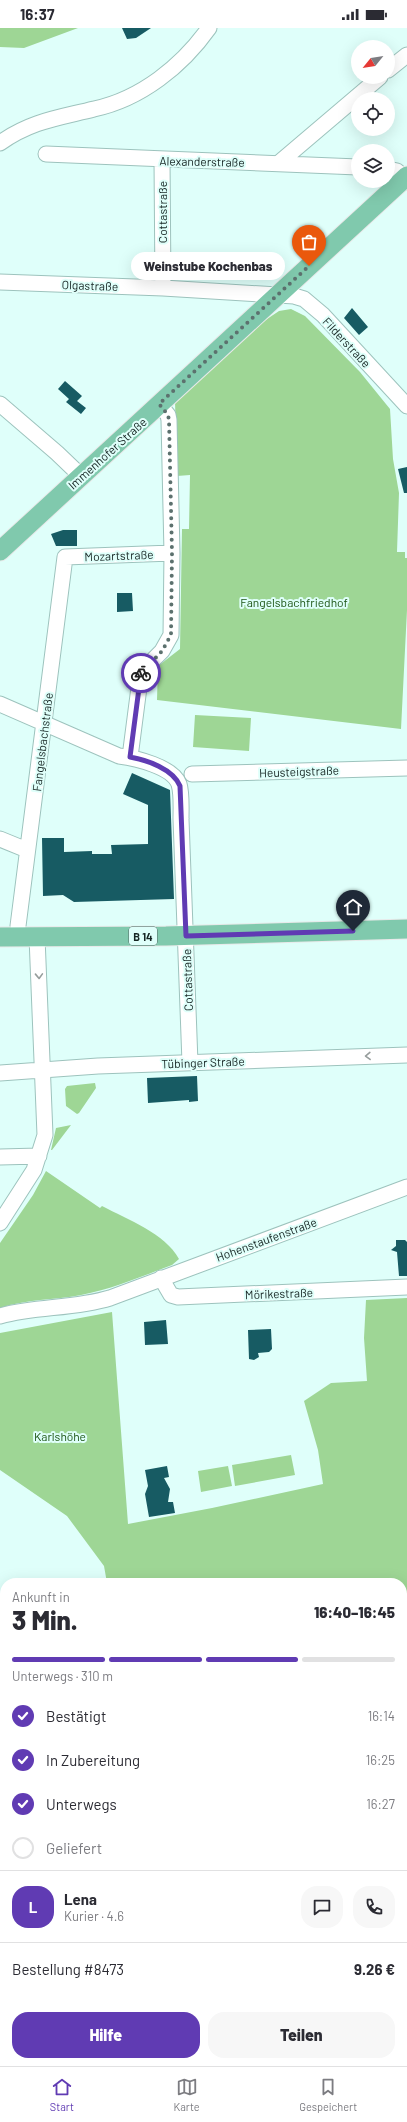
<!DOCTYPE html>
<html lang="de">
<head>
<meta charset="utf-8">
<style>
	body { margin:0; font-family:Barlow,sans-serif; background:#f7f7f7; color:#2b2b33; height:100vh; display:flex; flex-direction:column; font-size:15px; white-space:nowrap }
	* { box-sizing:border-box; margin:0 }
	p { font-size:13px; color:#7c7c81 }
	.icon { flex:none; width:22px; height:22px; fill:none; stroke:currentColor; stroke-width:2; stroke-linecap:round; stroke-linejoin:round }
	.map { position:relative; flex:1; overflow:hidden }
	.panel { position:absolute; left:0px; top:1550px; width:407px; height:488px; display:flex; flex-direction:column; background:#fff; border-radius:16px 16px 0 0; box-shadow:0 4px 16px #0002 }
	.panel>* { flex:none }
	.needle { width:26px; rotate:240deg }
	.buttons { position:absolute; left:351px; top:12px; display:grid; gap:8px }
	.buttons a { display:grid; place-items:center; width:44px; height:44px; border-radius:50%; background:#fff; box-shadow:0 4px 16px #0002; font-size:20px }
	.pin { position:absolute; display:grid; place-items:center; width:34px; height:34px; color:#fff; margin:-41px -17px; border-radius:50% 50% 50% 0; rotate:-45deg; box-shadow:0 0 4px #0007 }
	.pin .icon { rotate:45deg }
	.courier { position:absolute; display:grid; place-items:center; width:40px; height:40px; margin:-20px; border:3px solid #603bb3; border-radius:50%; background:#fff; color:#222; box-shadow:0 1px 5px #0007 }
	.bubble { position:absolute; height:28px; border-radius:14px; background:#fff; box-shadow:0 4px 16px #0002; font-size:13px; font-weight:800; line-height:28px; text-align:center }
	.head em { font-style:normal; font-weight:800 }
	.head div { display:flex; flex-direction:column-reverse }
	.head { display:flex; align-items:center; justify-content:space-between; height:68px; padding:0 12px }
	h1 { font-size:26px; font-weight:800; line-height:30px }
	.bar { display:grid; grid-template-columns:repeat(4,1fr); gap:6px 4px; align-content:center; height:48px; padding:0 12px }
	.bar i { height:5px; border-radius:3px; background:#e1e1e2 }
	.bar .active { background:#603bb3 }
	.bar p { grid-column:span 4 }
	.line { display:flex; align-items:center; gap:10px; padding:0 12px; border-top:1px solid #e1e1e2 }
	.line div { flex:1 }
	.round { display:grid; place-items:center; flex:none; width:42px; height:42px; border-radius:16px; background:#f7f7f7 }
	ol { padding:0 12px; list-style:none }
	li { display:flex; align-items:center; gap:12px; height:44px }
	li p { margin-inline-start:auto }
	li .icon { padding:4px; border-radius:50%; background:#603bb3; color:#fff; stroke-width:4 }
	li:last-child { color:#7c7c81 }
	li i { width:22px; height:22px; border:2px solid #e1e1e2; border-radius:50% }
	.cta { display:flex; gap:8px; margin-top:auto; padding:8px 12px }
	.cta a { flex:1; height:46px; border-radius:16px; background:#603bb3; color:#fff; font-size:16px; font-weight:800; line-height:46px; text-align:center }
	.cta a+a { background:#f7f7f7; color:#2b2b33 }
	.status { display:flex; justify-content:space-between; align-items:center; height:28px; padding:0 20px; background:#fff; direction:ltr }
	.status svg { height:11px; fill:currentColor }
	.tab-bar { display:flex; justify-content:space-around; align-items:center; height:56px; border-top:1px solid #e1e1e2; background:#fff; font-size:11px; color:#7c7c81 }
	.tab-bar a { display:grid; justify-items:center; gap:2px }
	.tab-bar .active { color:#603bb3 }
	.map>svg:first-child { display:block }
	.green { fill:#9ed695 }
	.building { fill:#175b63 }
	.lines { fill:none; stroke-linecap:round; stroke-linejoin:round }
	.minor-casing { stroke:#9dc3bd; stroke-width:17 }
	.major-casing { stroke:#e8e9e9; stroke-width:21 }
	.minor { stroke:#fff; stroke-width:15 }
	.major { stroke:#80c9ad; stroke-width:19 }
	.oneway { stroke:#969d9c }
	.done { stroke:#5c716e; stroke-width:4; stroke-dasharray:0 7.2 }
	.route { stroke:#603bb3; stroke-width:5 }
	.labels { text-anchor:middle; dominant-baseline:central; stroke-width:4; stroke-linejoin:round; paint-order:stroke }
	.shield { fill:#dffffa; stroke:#526664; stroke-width:1 }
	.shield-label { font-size:11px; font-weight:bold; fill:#162523 }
	.street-label { font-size:12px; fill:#162523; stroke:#dffffa }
	.park-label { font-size:12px; fill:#1b5413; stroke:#dffffa }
</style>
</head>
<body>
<div class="status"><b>16:37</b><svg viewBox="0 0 49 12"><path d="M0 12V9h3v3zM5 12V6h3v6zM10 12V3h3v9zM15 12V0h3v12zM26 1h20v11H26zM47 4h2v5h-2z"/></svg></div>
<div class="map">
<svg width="407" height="2038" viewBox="0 0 407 2038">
	<rect width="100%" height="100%" fill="#dffffa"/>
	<path class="green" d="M 0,0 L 78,0 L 24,20 L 0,19 Z
		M 291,281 L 305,288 L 360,344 L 390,381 L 393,431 L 399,465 L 397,524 L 405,524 L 405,530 L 407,530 L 407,582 L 401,701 L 157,672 L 158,638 L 180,621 L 182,501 L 189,501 L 190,447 L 177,448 L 175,373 L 264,293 L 279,283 Z
		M 195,687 L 251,690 L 249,723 L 193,719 Z
		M 95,1055 L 96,1060 L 79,1085 L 77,1086 L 66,1078 L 65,1061 L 67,1058 Z
		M 71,1097 L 52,1122 L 51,1122 L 56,1100 Z
		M 46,1143 L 100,1180 L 102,1178 C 128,1192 165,1205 179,1231 L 172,1237 C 142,1248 113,1261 81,1267 C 54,1272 26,1271 0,1280 L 0,1215 L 33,1167 Z
		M 407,1270 L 407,1822 L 402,1827 L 402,1555 L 107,1555 L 104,1538 L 67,1488 L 0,1442 L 0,1305 L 112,1284 L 128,1496 L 212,1480 L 323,1456 L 318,1422 L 304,1373 L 331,1355 L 367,1353 L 364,1310 L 366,1272 Z
		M 291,1427 L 295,1447 L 235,1458 L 232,1437 Z
		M 228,1438 L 232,1458 L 201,1464 L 198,1443 Z"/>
	<path class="building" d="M 122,0 L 151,0 L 136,10 L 127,11 Z
		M 352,280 L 368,299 L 359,307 L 344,290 Z
		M 65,353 L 82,368 L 77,373 L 86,380 L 81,386 L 66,374 L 69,371 L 58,361 Z
		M 407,439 L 407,465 L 404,465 L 398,441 Z
		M 63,502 L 77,502 L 77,518 L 56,518 L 51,506 Z
		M 117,565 L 132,565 L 133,583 L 117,584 Z
		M 132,745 L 170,762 L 174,871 L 74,874 L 63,867 L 43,868 L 42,810 L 64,810 L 64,824 L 92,823 L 92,826 L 112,826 L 111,817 L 148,816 L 148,777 L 123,766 Z
		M 197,1048 L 198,1073 L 189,1074 L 189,1072 L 148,1075 L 147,1050 Z
		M 396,1212 L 405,1212 L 407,1214 L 407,1248 L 399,1248 L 397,1224 L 391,1222 L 396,1218 Z
		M 166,1292 L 168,1316 L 145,1317 L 144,1294 Z
		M 271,1301 L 272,1321 L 269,1324 L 258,1325 L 259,1329 L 254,1332 L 249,1331 L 248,1302 Z
		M 167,1438 L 169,1449 L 164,1450 L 170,1461 L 168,1474 L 173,1474 L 175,1485 L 149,1489 L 145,1466 L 148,1458 L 145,1442 Z"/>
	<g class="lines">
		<defs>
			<path id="minor" d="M 388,42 L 407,27
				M 0,115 C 31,93 58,90 94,81 C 141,71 182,38 209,0
				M 46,126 L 358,139
				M 162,132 L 163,260
				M 280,134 L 380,49
				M 388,141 L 397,143 L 407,154
				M 0,254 L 163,260 L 294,268 L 304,271 L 323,287 L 407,378
				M 0,376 L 57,425 L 81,448
				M 0,676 L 119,728 C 136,730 173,739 179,756 C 182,766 181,780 181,791 L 190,1035
				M 130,729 L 141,644 L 162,623 L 171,607 L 172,525 L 169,392 L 168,387 L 159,376
				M 192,746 L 407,740
				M 0,811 L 27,822
				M 18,898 L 65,529 L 172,525
				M 0,1045 L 98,1038 L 407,1027
				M 0,1129 L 39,1128
				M 0,1195 L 34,1142 L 45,1107 L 37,909
				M 161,1250 L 171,1267 L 178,1269 L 407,1259
				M 0,1288 C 36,1278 74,1281 110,1270 L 407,1159
				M 0,1639 L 5,1643
				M 0,1857 L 5,1860
				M 402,1910 L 407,1906
				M 254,2033 L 262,2038
				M 4,2038 L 7,2033
				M 121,2038 L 124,2033
				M 294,2038 L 297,2033"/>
			<path id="major" d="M 0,523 L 407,148
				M 0,909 L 166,908 L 407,901"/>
		</defs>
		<use href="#minor" class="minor-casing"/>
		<use href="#major" class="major-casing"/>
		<use href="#minor" class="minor"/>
		<use href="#major" class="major"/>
	</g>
	<defs><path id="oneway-chevron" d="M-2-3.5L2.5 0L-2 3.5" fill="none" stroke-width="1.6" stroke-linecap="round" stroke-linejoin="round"/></defs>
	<g class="oneway">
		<use href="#oneway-chevron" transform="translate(39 948) rotate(88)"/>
		<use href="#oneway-chevron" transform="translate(368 1028) rotate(178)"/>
	</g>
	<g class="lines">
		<path class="done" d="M 141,645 L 162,623 L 171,607 L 172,525 L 169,392 L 168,387 L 159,376 L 309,238"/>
		<path class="route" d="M 141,645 L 130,729 C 147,732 173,741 180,758 L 186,908 L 353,903"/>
	</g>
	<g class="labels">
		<rect class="shield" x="129" y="899" width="28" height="18" rx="3"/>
		<g class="shield-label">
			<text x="143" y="908">B 14</text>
		</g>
		<g class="street-label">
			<text transform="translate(202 133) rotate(1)">Alexanderstraße</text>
			<text transform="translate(162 184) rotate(-90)">Cottastraße</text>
			<text transform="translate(90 257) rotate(2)">Olgastraße</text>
			<text transform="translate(347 314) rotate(47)">Filderstraße</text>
			<text transform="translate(107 425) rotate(-42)">Immenhofer Straße</text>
			<text transform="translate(119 527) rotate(-2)">Mozartstraße</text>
			<text transform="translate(42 714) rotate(-83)">Fangelsbachstraße</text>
			<text transform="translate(299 743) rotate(-2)">Heusteigstraße</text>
			<text transform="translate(187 952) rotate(-92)">Cottastraße</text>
			<text transform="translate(203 1034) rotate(-2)">Tübinger Straße</text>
			<text transform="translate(266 1211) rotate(-20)">Hohenstaufenstraße</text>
			<text transform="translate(279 1265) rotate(-2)">Mörikestraße</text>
		</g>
		<g class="park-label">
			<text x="294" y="574">Fangelsbachfriedhof</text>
			<text x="60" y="1408">Karlshöhe</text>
		</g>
	</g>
</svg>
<div class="buttons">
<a><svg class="needle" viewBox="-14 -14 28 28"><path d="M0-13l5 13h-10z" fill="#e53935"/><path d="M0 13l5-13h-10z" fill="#7c7c81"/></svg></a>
<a><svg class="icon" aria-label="locate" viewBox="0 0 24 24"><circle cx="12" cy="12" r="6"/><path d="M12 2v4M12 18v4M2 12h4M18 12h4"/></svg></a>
<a><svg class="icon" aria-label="layers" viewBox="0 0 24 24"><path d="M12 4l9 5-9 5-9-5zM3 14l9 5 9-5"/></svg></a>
</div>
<div class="pin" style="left:309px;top:238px;background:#ea580c"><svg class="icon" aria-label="bag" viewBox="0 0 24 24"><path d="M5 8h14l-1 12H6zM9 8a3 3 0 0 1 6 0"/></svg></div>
<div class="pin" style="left:353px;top:903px;background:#1f2937"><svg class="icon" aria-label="home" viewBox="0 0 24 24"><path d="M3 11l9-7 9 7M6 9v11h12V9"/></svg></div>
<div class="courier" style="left:141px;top:645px"><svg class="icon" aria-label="bike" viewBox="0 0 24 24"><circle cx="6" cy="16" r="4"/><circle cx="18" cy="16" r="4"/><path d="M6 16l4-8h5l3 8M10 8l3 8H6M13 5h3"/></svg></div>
<div class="bubble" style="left:131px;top:224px;width:154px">Weinstube Kochenbas</div>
<section class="panel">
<div class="head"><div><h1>3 Min.</h1><p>Ankunft in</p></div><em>16:40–16:45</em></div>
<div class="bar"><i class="active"></i><i class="active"></i><i class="active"></i><i></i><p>Unterwegs · 310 m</p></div>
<ol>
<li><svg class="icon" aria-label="check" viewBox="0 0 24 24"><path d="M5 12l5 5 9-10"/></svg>Bestätigt<p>16:14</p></li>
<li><svg class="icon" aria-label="check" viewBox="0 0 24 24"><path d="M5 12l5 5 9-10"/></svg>In Zubereitung<p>16:25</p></li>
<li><svg class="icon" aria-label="check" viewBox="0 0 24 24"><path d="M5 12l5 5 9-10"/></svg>Unterwegs<p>16:27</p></li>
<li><i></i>Geliefert</li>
</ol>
<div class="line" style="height:72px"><b class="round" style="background:#603bb3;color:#fff">L</b><div><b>Lena</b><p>Kurier · 4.6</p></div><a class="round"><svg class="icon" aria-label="chat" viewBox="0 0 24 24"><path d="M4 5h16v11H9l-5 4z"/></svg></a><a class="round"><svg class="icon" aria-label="phone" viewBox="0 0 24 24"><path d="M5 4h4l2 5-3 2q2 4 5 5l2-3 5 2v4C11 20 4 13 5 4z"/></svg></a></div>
<div class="line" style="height:52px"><div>Bestellung #8473</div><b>9.26 €</b></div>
<div class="cta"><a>Hilfe</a><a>Teilen</a></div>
</section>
</div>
<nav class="tab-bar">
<a class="active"><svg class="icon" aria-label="home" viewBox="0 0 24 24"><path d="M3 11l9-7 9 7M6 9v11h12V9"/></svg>Start</a>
<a><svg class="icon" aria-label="map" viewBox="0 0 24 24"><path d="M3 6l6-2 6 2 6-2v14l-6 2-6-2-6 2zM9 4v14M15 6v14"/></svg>Karte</a>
<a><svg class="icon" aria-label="saved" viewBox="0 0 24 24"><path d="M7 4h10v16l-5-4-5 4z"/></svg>Gespeichert</a>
</nav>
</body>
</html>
